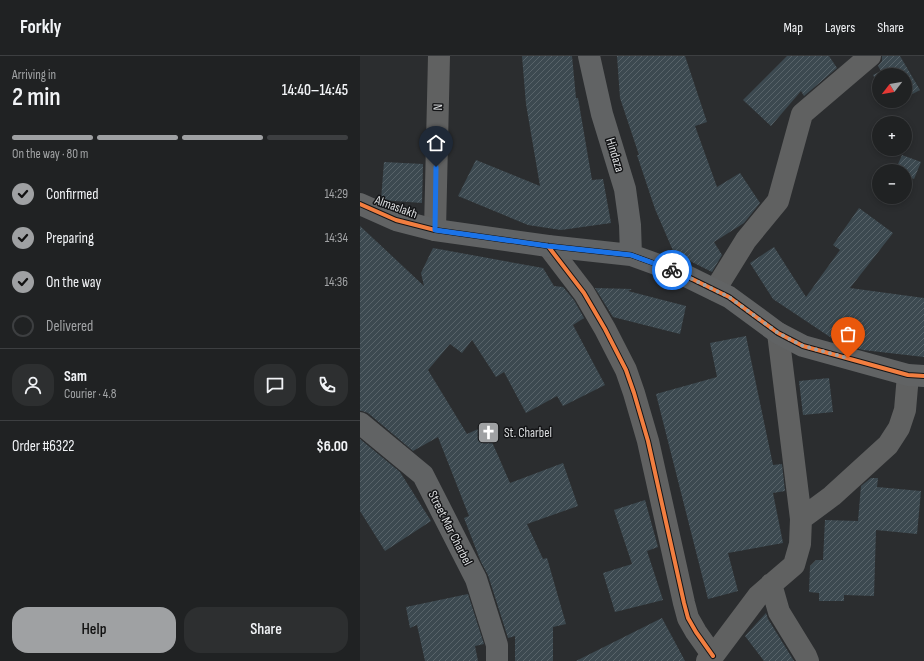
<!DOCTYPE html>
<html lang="en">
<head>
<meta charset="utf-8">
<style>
	body { margin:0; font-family:"Sofia Sans Condensed",sans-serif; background:#2d2f30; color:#f1f3f6; height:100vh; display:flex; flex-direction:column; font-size:15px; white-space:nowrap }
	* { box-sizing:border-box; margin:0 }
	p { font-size:13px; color:#a2a4a6 }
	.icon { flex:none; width:22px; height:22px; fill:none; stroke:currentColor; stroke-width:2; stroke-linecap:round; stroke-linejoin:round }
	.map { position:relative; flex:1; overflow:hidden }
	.panel { display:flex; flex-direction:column; background:#202223; width:360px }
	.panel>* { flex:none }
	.needle { width:26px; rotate:239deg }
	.tools { position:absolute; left:512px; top:12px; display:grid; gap:8px }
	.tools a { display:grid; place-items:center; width:40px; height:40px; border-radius:50%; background:#202223; box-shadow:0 2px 6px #0003,0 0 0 1px #3d3f41; font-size:20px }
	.pin { position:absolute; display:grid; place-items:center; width:34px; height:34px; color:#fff; margin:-41px -17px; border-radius:50% 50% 50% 0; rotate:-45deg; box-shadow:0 0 4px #0007 }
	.pin .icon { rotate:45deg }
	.courier { position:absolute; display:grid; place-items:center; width:40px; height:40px; margin:-20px; border:3px solid #1a73e8; border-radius:50%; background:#fff; color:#222; box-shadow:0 1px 5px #0007 }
	.overview em { font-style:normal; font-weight:600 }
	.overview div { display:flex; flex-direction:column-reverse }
	.overview { display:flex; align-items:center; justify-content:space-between; height:68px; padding:0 12px }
	h1 { font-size:26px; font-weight:600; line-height:30px }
	.bar { display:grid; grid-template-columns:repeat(4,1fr); gap:6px 4px; align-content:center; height:48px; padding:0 12px }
	.bar i { height:5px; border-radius:3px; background:#3d3f41 }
	.bar .on { background:#9fa1a3 }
	.bar p { grid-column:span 4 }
	.line { display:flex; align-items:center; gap:10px; padding:0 12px; border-top:1px solid #3d3f41 }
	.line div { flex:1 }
	.round { display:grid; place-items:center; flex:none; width:42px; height:42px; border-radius:16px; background:#2d2f30 }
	ol { padding:0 12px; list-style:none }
	li { display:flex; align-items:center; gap:12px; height:44px }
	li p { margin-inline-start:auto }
	li .icon { padding:4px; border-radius:50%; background:#9fa1a3; color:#111; stroke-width:4 }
	li:last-child { color:#a2a4a6 }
	li i { width:22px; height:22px; border:2px solid #3d3f41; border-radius:50% }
	.button { display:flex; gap:8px; margin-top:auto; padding:8px 12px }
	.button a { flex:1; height:46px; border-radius:16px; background:#9fa1a3; color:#111; font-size:16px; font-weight:600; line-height:46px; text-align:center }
	.button a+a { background:#2d2f30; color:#f1f3f6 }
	header { display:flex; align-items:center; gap:24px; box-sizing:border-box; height:56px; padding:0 20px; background:#202223; border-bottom:1px solid #3d3f41 }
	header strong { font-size:19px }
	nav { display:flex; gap:22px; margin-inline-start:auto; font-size:14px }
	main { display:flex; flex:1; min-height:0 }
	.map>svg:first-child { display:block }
	.building { fill:url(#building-hatch) }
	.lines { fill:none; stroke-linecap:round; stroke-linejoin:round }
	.street { stroke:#606161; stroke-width:22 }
	.secondary { stroke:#616364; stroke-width:22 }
	.cycleway-casing { stroke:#141517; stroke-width:6 }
	.cycleway { stroke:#f27e40; stroke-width:4 }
	.done { stroke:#9fa1a3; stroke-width:4; stroke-dasharray:0 7.2 }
	.route { stroke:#1a73e8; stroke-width:5 }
	.labels { text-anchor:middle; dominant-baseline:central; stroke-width:3; stroke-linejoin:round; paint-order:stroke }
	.street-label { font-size:13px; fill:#dddfe1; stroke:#141517 }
	.poi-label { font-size:13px; fill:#dddfe1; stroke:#141517; text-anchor:start }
</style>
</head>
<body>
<header>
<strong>Forkly</strong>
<nav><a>Map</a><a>Layers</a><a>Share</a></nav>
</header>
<main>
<section class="panel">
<div class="overview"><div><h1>2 min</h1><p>Arriving in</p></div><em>14:40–14:45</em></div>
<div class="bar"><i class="on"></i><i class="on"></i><i class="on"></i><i></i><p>On the way · 80 m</p></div>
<ol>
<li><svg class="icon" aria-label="check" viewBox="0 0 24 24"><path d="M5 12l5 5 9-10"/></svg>Confirmed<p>14:29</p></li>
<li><svg class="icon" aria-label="check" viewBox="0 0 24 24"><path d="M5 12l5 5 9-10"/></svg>Preparing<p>14:34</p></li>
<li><svg class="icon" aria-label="check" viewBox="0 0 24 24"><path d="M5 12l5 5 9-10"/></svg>On the way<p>14:36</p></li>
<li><i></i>Delivered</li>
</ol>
<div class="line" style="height:72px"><a class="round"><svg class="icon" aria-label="person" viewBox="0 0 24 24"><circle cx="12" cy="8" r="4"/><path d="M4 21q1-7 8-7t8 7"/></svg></a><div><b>Sam</b><p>Courier · 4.8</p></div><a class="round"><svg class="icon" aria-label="chat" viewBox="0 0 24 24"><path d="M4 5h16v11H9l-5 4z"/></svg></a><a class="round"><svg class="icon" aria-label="phone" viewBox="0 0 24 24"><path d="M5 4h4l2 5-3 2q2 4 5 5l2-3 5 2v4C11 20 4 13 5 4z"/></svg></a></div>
<div class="line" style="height:52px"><div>Order #6322</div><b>$6.00</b></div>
<div class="button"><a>Help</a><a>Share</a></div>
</section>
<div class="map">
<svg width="564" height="605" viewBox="0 0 564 605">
	<defs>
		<pattern id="building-hatch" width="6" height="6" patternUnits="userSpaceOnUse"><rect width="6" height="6" fill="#3c4950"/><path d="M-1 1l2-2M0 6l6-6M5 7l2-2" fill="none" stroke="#586369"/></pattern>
	</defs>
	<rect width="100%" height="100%" fill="#2b2d2f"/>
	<path class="building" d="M 162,0 L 212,0 L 216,42 L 218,42 L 232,124 L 243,123 L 251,167 L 201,174 L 168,169 L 98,140 L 116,104 L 180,130 L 166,48 Z
		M 257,0 L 325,0 L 347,66 L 335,70 L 357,131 L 380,117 L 400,147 L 384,167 L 354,186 L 362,199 L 352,216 L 314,197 L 295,153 L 277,99 L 279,99 L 260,42 Z
		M 427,0 L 469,0 L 477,12 L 444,40 L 441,35 L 411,70 L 383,44 Z
		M 522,0 L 540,0 L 560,34 L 545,42 L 545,19 L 519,19 L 519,30 L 513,19 L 521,15 L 518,10 L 522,5 Z
		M 542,99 L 561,106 L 554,123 L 545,120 L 545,115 L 535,115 Z
		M 24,106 L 63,108 L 62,147 L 21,144 Z
		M 499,152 L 533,177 L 490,232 L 564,242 L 564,301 L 503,294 L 479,287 L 413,243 L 390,207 L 414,191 L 446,241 L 480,194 L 473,189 Z
		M 0,170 L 64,230 L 61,217 L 73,192 L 183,212 L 194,230 L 203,231 L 214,244 L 224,262 L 213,269 L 245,329 L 203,350 L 197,340 L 166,357 L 144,316 L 136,321 L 112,284 L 102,297 L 90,288 L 68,314 L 107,378 L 125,370 L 150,427 L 203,407 L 218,450 L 167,468 L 183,503 L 187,502 L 206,568 L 193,571 L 193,605 L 155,605 L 155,580 L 148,582 L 128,519 L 121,506 L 104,462 L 109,460 L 78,381 L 53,395 L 8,357 L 2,355 L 0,355 Z
		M 235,232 L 272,233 L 268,235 L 326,250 L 320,278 L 253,261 Z
		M 386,280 L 413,409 L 422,408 L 425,435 L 413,437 L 423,487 L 368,497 L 378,535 L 348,543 L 296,338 L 357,321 L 350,287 Z
		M 469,322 L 473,356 L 443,359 L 439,325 Z
		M 0,383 L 40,416 L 71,465 L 25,495 L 0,455 Z
		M 511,422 L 518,422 L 517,431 L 561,435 L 557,478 L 516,474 L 514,540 L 484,539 L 484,545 L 459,545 L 459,537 L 449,536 L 450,510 L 456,504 L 463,504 L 465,464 L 498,465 L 501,430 Z
		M 285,444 L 298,491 L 287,495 L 303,544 L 255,556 L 243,517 L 272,508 L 254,454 Z
		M 108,538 L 124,588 L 115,590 L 118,605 L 65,605 L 57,569 L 50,572 L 46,551 Z
		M 406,557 L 408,563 L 434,605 L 404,605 L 385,580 Z
		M 302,562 L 325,605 L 216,605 Z"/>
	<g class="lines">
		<path class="street" d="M 75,174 L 79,0
			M 188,190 L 224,237 L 245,273 L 266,314 L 274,337 L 288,385 L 324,547 L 328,562 L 336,576 L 353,600
			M 355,234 L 386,184 L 418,145 L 442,58 L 510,0
			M 418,277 L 441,463
			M 411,528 L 419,556 L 446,600 L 448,605
			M 347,605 L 353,600 L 398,540 L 434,509 L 440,488 L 441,463 L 472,440 L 528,389 L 539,372 L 545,354 L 548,319"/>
		<path class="secondary" d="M 229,0 L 242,58 L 265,133 L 270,169 L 271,199
			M 0,148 L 36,164 L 75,174 L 188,190 L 271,199 L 318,216 L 369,241 L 418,277 L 443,290 L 548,319 L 564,320
			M 0,367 L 63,419 L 116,523 L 137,589 L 137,605"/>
		<defs>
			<path id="cycleway" d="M 0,148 L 36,164 L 75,174 L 188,190 L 271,199 L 318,216 L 369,241 L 418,277 L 443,290 L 548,319 L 564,320
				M 188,190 L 224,237 L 245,273 L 266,314 L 274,337 L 288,385 L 324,547 L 328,562 L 336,576 L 353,600"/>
		</defs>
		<use href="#cycleway" class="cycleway-casing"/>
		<use href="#cycleway" class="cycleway"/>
	</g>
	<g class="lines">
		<path class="done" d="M 312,214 L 318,216 L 369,241 L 418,277 L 443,290 L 488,302"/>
		<path class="route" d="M 76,111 L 75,174 L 188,190 L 271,199 L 312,214"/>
	</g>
	<defs>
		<symbol id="church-square" viewBox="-11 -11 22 22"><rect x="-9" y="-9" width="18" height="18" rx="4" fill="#9fa1a3" stroke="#141517"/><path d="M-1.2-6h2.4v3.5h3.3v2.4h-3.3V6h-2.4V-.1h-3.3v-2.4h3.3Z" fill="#fff"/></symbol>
	</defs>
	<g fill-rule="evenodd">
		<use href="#church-square" x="116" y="364" width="25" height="25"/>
	</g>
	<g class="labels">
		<g class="street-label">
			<text transform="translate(78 51) rotate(-89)">N</text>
			<text transform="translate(255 99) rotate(73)">Hindaza</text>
			<text transform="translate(36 151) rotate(20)">Almaslakh</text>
			<text transform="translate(90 472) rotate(63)">Street Mar Charbel</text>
		</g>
		<g class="poi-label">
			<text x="144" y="377">St. Charbel</text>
		</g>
	</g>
</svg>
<div class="tools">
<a><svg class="needle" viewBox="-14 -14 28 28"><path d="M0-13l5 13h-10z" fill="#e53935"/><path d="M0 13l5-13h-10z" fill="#a2a4a6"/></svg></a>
<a>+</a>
<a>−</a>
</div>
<div class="pin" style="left:488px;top:302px;background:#ea580c"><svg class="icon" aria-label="bag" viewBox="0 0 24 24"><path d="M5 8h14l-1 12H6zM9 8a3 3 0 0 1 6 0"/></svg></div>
<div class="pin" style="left:76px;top:111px;background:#1f2937"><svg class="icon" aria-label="home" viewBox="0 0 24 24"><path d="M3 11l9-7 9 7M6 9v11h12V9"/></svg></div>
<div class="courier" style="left:312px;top:214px"><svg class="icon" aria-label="bike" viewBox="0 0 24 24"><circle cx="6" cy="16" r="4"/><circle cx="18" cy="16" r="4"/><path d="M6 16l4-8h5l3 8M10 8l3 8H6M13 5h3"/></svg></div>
</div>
</main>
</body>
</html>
